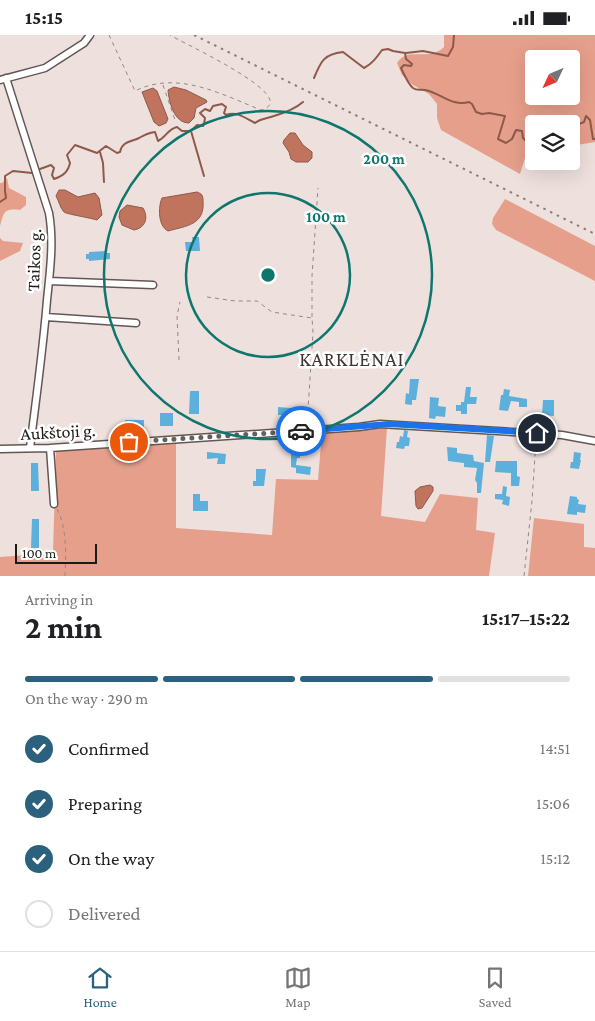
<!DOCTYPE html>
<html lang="en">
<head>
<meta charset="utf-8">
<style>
	body { margin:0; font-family:"Crimson Pro",serif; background:#f6f6f6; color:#202124; height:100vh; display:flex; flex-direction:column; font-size:19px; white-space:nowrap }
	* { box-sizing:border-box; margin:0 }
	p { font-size:16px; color:#757577 }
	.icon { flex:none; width:28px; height:28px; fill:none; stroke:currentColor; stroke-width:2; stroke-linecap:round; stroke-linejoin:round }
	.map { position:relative; height:541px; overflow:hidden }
	.side { display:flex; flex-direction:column; background:#fff; flex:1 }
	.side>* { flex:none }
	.needle { width:32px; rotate:226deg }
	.controls { position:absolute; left:525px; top:15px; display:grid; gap:10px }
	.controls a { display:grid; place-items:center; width:55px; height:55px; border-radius:5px; background:#fff; box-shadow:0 5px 20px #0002; font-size:25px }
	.scale { position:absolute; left:15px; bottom:12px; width:82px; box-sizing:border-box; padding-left:5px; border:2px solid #1d1917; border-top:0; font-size:14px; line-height:18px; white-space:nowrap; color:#1d1917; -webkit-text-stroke:4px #fff; paint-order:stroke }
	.pin { position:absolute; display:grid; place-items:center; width:42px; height:42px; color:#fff; margin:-21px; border:2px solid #fff; border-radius:50%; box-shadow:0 1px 5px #0007 }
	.courier { position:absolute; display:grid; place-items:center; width:50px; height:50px; margin:-25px; border:4px solid #1a73e8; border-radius:50%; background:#fff; color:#222; box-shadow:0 1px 6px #0007 }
	.head em { font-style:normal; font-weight:700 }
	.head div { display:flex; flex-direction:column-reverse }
	.head { display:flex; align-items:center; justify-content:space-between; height:85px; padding:0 25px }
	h1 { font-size:32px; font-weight:700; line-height:38px }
	.bar { display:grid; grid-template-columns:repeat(4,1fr); gap:8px 5px; align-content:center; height:60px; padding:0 25px }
	.bar i { height:6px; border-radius:4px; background:#e0e0e0 }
	.bar .selected { background:#2b617c }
	.bar p { grid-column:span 4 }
	ol { padding:0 25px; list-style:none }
	li { display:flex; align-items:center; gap:15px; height:55px }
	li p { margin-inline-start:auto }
	li .icon { padding:5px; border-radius:50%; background:#2b617c; color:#fff; stroke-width:4 }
	li:last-child { color:#757577 }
	li i { width:28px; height:28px; border:2px solid #e0e0e0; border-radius:50% }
	.status { display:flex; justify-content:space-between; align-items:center; height:35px; padding:0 25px; background:#fff; direction:ltr }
	.status svg { height:14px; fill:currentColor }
	.menu { display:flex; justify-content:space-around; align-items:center; height:70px; border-top:1px solid #e0e0e0; background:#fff; font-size:14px; color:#757577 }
	.menu a { display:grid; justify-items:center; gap:2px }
	.menu .selected { color:#2b617c }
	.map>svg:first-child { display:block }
	.green { fill:#e69f8b; fill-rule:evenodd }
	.water { fill:#c0745e; stroke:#8f5949 }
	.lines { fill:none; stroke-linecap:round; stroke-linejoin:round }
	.stream { stroke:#8f5949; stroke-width:2 }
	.building { fill:#5db0db }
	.minor-casing { stroke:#625754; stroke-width:9 }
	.path { stroke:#928986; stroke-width:1; stroke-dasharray:4 4; stroke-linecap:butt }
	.minor { stroke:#fff; stroke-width:6 }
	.rail { stroke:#877e7c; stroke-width:2; stroke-dasharray:2.5 5; stroke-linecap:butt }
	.done { stroke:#665f5c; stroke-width:5; stroke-dasharray:0 9 }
	.route { stroke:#1a73e8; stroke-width:6 }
	.ring { fill:none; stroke:#0f766e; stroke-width:2.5 }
	.labels { text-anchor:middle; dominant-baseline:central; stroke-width:5; stroke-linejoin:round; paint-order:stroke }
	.street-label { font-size:18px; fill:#1d1917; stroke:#fff }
	.quarter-label { font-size:20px; letter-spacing:1px; fill:#3f3633; stroke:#fff }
	.centre { fill:#0f766e; stroke:#fff; stroke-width:2.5 }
	.ring-label { font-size:15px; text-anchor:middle; font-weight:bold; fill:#0f766e; stroke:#fff; stroke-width:5; stroke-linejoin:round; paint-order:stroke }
</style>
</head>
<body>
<div class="status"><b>15:15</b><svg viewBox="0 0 49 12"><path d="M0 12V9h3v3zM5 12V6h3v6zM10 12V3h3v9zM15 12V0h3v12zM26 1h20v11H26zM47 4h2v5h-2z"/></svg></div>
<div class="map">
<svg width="595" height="541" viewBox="0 0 595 541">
	<rect width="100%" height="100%" fill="#ede0dd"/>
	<path class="green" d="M 444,0 L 595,0 L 595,107 L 571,111 L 571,89 L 534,89 L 534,117 L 525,123 L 520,139 L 441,95 L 437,83 L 437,69 L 429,59 L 413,50 L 402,40 L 397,28 C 408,10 427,28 444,12 ZM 534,24 L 571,24 L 571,61 L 534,61 Z
		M 7,143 L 9,153 L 26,162 L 26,170 L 20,175 C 3,173 4,178 0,191 L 0,148 L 2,148 Z
		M 505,164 L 595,211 L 595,246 L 496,195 L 492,189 L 493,183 Z
		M 0,203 L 3,206 L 23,208 L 20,216 L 0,226 Z
		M 387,393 L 381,481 L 425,487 L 440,459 L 478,463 L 476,495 L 495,498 L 489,541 L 0,541 L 0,522 L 53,518 L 56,416 L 176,407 L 176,493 L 272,500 L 276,444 L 318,445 L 322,397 Z
		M 534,483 L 584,489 L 584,512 L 595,513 L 595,541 L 528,541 Z"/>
	<path class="water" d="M 174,52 L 186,55 L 206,65 L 207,67 L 196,73 L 194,83 L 189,88 C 174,88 169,67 168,55 Z
		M 153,53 L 157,56 L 168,84 L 166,88 L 159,91 L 154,87 L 142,57 Z
		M 290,98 L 295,98 L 303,110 L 312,117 L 312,123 L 308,127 L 296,127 L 291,124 L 289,117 L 283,108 L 284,105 Z
		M 59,155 L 65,155 L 78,162 L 95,158 L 99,163 L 102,180 L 97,185 C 91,183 66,179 64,177 C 60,173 59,166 56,161 Z
		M 197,157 C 202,159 203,160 203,166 C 205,190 186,191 168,196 C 158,191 158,172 162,163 Z
		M 127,170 L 143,173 C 149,183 145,193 134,195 L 122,190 L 119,182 L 120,176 Z
		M 430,450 L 433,452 L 433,456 L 422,473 L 418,474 L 416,471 L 415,456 L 420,452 Z"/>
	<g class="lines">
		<path class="stream" d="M 406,18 L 423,16 L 448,21 L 453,12 L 454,0
			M 314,43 C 321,26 324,19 343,17 L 364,33 C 372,29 377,22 382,15 L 388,14 L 393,16 L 405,18 L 406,24 L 412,29 L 411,31 L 404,30 L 401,33 C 404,39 408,49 413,53 C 417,56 420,54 425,55 C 441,58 452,72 469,67 L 472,69 L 476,77 L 482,79 L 489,78 L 505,81 L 498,104 L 506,108 L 512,104 L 516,95 L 522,96 L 523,103 L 534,114
			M 191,96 L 204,141
			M 571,104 L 574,103 L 574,91 L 584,87 L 586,81 L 590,85 L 593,104 L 595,104
			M 100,117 L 103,128 L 104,147
			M 40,134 L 51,130 L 54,133 L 52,140 L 54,144 C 63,141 68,137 70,128 L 67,120 L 75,110 L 97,118 L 106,111 L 117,118 L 120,117 C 122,106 131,107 139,103 C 144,100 148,98 155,97 L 158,106 C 166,102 168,94 177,92 L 182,96 L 191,96 L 197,90 L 203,91 L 204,89 L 205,83 L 200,78 L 205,74 L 210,76 L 213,71 L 222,69 L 226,72 L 224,78 L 226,80 C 237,76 245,83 255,88 C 261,83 266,84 274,81 C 284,78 295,74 303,67
			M 0,167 L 6,163 L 5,156 L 5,141 L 13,136 L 32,138"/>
	</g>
	<path class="building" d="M 192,202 L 199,202 L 200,216 L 186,216 L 185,207 L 193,207 Z
		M 106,216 L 106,218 L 110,218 L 110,224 L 89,226 L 89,224 L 86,224 L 86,219 L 89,219 L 89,217 Z
		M 410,344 L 419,344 L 416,365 L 412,365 L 412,370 L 405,369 L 406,358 L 409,359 Z
		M 466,352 L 471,352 L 470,362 L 477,362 L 476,369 L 467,369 L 467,379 L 461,379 L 461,376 L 456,376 L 456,370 L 461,370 L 461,367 L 464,367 Z
		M 504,354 L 510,355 L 509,361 L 527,364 L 527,372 L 519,372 L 519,367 L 511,366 L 508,376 L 499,375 L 501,360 L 503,360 Z
		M 190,356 L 199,356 L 199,379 L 189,379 Z
		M 430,362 L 439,363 L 438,371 L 446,372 L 445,382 L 436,381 L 435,384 L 429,383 Z
		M 543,365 L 554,365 L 554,381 L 542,380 Z
		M 278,372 L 303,374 L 304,382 L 288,381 L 288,387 L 282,386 L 283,380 L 278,380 Z
		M 160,378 L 173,378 L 173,391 L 160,391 Z
		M 125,385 L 144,385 L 144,394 L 135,394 L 135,391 L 125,390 Z
		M 404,395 L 408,396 L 407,402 L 410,403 L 409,411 L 405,411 L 404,414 L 396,413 L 397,407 L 399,407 L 400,401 L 403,402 Z
		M 487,400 L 494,401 L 490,427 L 485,427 Z
		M 294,401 L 298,401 L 297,410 L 300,410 L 300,423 L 297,423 L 296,430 L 311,432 L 310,440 L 296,438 L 296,431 L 296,433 L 291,432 L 291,410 L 293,410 Z
		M 447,412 L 457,413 L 457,418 L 473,420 L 474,426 L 484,428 L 481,458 L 477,458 L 477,448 L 475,445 L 477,433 L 464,432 L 464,428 L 448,426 Z
		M 207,417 L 226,419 L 225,429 L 217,429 L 218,423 L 207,424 Z
		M 574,417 L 581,418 L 580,425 L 581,425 L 579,434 L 570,433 L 571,427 L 573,427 Z
		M 496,426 L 517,426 L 517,441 L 520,442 L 519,451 L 511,451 L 511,438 L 495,437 Z
		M 31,428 L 38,428 L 39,456 L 31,456 Z
		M 256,434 L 266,434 L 264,451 L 253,451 L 253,446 L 256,446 Z
		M 503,451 L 507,452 L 506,461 L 510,462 L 509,471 L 502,469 L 503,465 L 495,464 L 495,459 L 502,459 Z
		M 193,459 L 200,459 L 200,466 L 208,466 L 208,476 L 193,476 Z
		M 570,461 L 577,462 L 577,464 L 579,465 L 578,469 L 586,470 L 585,478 L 577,477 L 577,480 L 567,479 Z
		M 32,484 L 39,484 L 39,513 L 31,513 Z"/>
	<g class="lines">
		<defs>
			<path id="minor" d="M 6,43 L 49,178 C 54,207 50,236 47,265 C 43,315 36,364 30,413
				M 0,45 L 45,33 L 84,8 L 90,0
				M 49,246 L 153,250
				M 46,282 L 136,288
				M 50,413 L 54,469
				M 0,414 L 50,413 L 359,392 L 380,389 L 562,400 L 595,406"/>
		</defs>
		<use href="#minor" class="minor-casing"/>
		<path class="path" d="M 109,0 L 135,56 C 177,35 221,59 261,75 C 305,63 178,6 170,0
			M 163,50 L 175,85
			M 207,262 L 235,266 L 257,266 L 272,277 L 312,283 L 313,297 L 307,390
			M 312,282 L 312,241 L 318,153
			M 179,325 L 177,281 L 180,267
			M 57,474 C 67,493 66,520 65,541
			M 524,541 L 532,466 L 536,405"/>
		<use href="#minor" class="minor"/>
		<path class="rail" d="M 194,0 L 595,199"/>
	</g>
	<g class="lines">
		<path class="done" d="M 129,407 L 301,396"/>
		<path class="route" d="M 301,396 L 389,389 L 537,398"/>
	</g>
	<g class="ring">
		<circle cx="268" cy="240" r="82"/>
		<circle cx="268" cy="240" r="164"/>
	</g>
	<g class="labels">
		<g class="street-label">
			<text transform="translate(34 225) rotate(-88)">Taikos g.</text>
			<text transform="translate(58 397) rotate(-3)">Aukštoji g.</text>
		</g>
		<g class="quarter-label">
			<text x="352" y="324">KARKLĖNAI</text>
		</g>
	</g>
	<circle cx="268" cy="240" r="8" class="centre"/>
	<g class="ring-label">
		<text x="384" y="129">200 m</text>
		<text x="326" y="187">100 m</text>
	</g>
</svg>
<div class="controls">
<a><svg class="needle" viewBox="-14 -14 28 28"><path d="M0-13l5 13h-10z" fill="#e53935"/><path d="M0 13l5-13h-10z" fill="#757577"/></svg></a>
<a><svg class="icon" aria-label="layers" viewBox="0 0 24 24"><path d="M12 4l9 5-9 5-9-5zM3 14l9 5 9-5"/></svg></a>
</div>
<div class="scale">100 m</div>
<div class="pin" style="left:129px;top:407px;background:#ea580c"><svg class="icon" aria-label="bag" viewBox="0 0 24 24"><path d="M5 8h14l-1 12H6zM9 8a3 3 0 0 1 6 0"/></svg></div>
<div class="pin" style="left:537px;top:398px;background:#1f2937"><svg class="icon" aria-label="home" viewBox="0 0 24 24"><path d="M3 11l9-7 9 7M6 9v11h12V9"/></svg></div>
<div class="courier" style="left:301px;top:396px"><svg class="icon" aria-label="car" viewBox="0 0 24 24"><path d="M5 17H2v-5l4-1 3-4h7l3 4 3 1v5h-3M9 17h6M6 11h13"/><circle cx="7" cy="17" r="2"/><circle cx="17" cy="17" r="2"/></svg></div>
</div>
<section class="side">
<div class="head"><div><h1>2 min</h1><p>Arriving in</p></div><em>15:17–15:22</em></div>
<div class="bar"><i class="selected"></i><i class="selected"></i><i class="selected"></i><i></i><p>On the way · 290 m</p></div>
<ol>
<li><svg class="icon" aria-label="check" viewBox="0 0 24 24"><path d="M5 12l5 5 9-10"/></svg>Confirmed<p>14:51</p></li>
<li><svg class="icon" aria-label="check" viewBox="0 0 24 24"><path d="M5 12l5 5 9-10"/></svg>Preparing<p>15:06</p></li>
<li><svg class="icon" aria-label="check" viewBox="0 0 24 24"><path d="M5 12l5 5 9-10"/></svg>On the way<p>15:12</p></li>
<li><i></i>Delivered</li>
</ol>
</section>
<nav class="menu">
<a class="selected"><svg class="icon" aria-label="home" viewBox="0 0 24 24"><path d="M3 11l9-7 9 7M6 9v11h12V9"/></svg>Home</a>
<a><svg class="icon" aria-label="map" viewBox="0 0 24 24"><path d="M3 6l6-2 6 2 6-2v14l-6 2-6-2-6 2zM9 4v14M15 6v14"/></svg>Map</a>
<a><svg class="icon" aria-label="saved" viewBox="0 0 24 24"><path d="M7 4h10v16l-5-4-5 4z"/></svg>Saved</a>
</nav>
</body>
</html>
